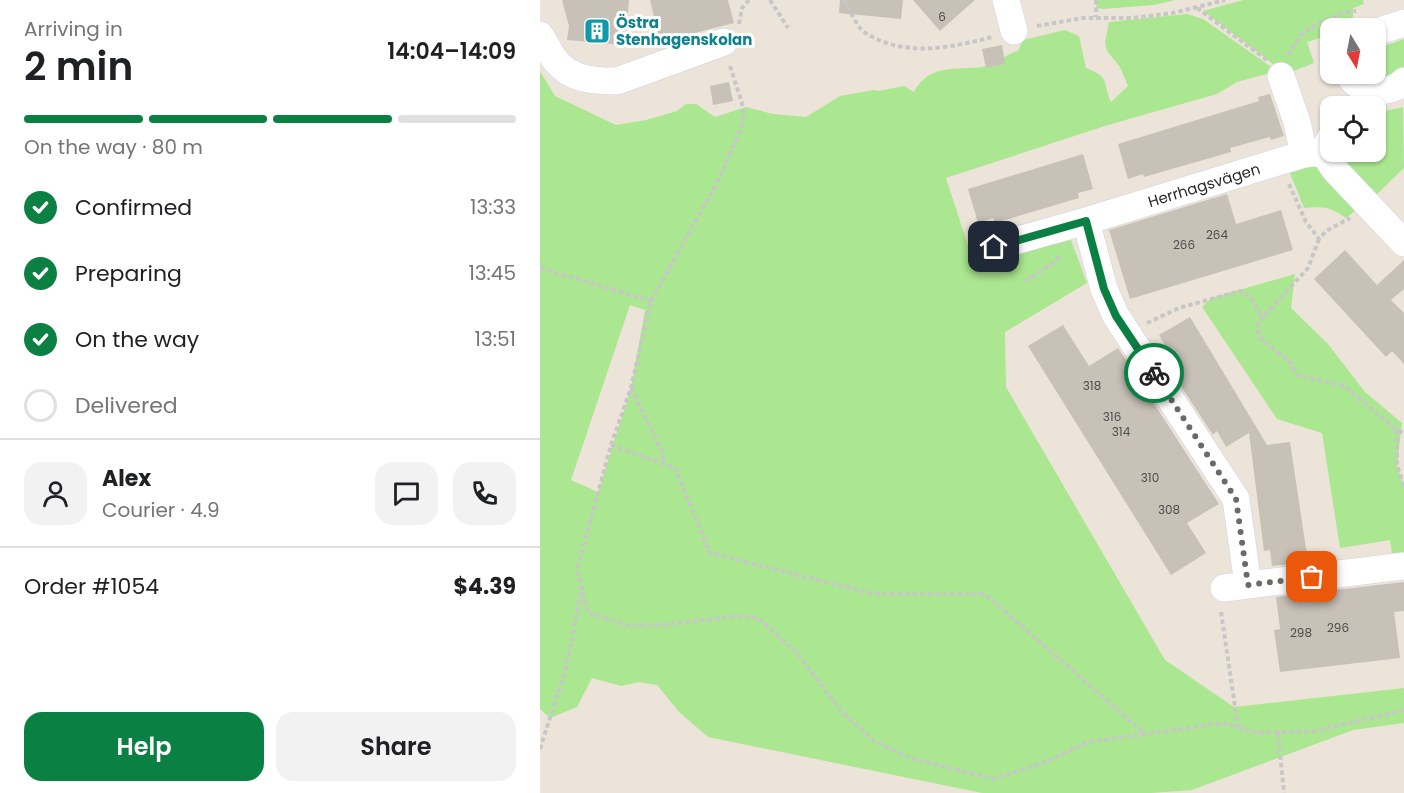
<!DOCTYPE html>
<html lang="en">
<head>
<meta charset="utf-8">
<style>
	body { margin:0; font-family:Poppins,sans-serif; background:#f2f2f2; color:#202124; height:100vh; display:flex; flex-direction:column; font-size:22px; white-space:nowrap }
	* { box-sizing:border-box; margin:0 }
	p { font-size:20px; color:#757577 }
	.icon { flex:none; width:33px; height:33px; fill:none; stroke:currentColor; stroke-width:2; stroke-linecap:round; stroke-linejoin:round }
	.map { position:relative; flex:1; overflow:hidden }
	.drawer { display:flex; flex-direction:column; background:#fff; width:540px }
	.drawer>* { flex:none }
	.needle { width:39px; rotate:170deg }
	.buttons { position:absolute; left:780px; top:18px; display:grid; gap:12px }
	.buttons a { display:grid; place-items:center; width:66px; height:66px; border-radius:12px; background:#fff; box-shadow:0 2px 4px #0004; font-size:30px }
	.pin { position:absolute; display:grid; place-items:center; width:51px; height:51px; color:#fff; margin:-26px; border-radius:12px; box-shadow:0 3px 9px #0006 }
	.courier { position:absolute; display:grid; place-items:center; width:60px; height:60px; margin:-30px; border:4px solid #0b8043; border-radius:50%; background:#fff; color:#222; box-shadow:0 2px 8px #0007 }
	.overview em { font-style:normal; font-weight:600 }
	.overview div { display:flex; flex-direction:column-reverse }
	.overview { display:flex; align-items:center; justify-content:space-between; height:102px; padding:0 24px }
	h1 { font-size:39px; font-weight:600; line-height:45px }
	.bar { display:grid; grid-template-columns:repeat(4,1fr); gap:9px 6px; align-content:center; height:72px; padding:0 24px }
	.bar i { height:8px; border-radius:4px; background:#e0e0e0 }
	.bar .current { background:#0b8043 }
	.bar p { grid-column:span 4 }
	.line { display:flex; align-items:center; gap:15px; padding:0 24px; border-top:2px solid #e0e0e0 }
	.line div { flex:1 }
	.round { display:grid; place-items:center; flex:none; width:63px; height:63px; border-radius:18px; background:#f2f2f2 }
	ol { padding:0 24px; list-style:none }
	li { display:flex; align-items:center; gap:18px; height:66px }
	li p { margin-inline-start:auto }
	li .icon { padding:6px; border-radius:50%; background:#0b8043; color:#fff; stroke-width:4 }
	li:last-child { color:#757577 }
	li i { width:33px; height:33px; border:3px solid #e0e0e0; border-radius:50% }
	.button { display:flex; gap:12px; margin-top:auto; padding:12px 24px }
	.button a { flex:1; height:69px; border-radius:18px; background:#0b8043; color:#fff; font-size:24px; font-weight:600; line-height:69px; text-align:center }
	.button a+a { background:#f2f2f2; color:#202124 }
	main { display:flex; flex:1; min-height:0 }
	.map>svg:first-child { display:block }
	.green { fill:#abe790; fill-rule:evenodd }
	.building { fill:#c7c1b8 }
	.lines { fill:none; stroke-linecap:round; stroke-linejoin:round }
	.minor-casing { stroke:#ced1e3; stroke-width:28 }
	.path { stroke:#c7c7c7; stroke-width:4; stroke-dasharray:4.5 3; stroke-linecap:butt }
	.minor { stroke:#fff; stroke-width:27 }
	.done { stroke:#6d6a66; stroke-width:6; stroke-dasharray:0 10.8 }
	.route { stroke:#0b8043; stroke-width:8 }
	.labels { text-anchor:middle; dominant-baseline:central; stroke-width:6; stroke-linejoin:round; paint-order:stroke }
	.number-label { font-size:12px; fill:#504e4c }
	.culture-label { font-size:15px; font-weight:bold; fill:#0d838f; stroke:#fff; text-anchor:start }
	.street-label { font-size:15px; fill:#282828; stroke:#fff }
</style>
</head>
<body>
<main>
<section class="drawer">
<div class="overview"><div><h1>2 min</h1><p>Arriving in</p></div><em>14:04–14:09</em></div>
<div class="bar"><i class="current"></i><i class="current"></i><i class="current"></i><i></i><p>On the way · 80 m</p></div>
<ol>
<li><svg class="icon" aria-label="check" viewBox="0 0 24 24"><path d="M5 12l5 5 9-10"/></svg>Confirmed<p>13:33</p></li>
<li><svg class="icon" aria-label="check" viewBox="0 0 24 24"><path d="M5 12l5 5 9-10"/></svg>Preparing<p>13:45</p></li>
<li><svg class="icon" aria-label="check" viewBox="0 0 24 24"><path d="M5 12l5 5 9-10"/></svg>On the way<p>13:51</p></li>
<li><i></i>Delivered</li>
</ol>
<div class="line" style="height:108px"><a class="round"><svg class="icon" aria-label="person" viewBox="0 0 24 24"><circle cx="12" cy="8" r="4"/><path d="M4 21q1-7 8-7t8 7"/></svg></a><div><b>Alex</b><p>Courier · 4.9</p></div><a class="round"><svg class="icon" aria-label="chat" viewBox="0 0 24 24"><path d="M4 5h16v11H9l-5 4z"/></svg></a><a class="round"><svg class="icon" aria-label="phone" viewBox="0 0 24 24"><path d="M5 4h4l2 5-3 2q2 4 5 5l2-3 5 2v4C11 20 4 13 5 4z"/></svg></a></div>
<div class="line" style="height:78px"><div>Order #1054</div><b>$4.39</b></div>
<div class="button"><a>Help</a><a>Share</a></div>
</section>
<div class="map">
<svg width="864" height="793" viewBox="0 0 864 793">
	<rect width="100%" height="100%" fill="#ece4d8"/>
	<path class="green" d="M 558,0 L 635,0 L 614,5 L 563,9 L 556,8 Z
		M 703,0 L 823,0 L 824,4 L 813,8 L 813,17 L 799,28 L 790,28 L 790,35 L 767,42 L 774,63 L 746,74 L 663,11 Z
		M 647,14 L 663,19 L 737,71 L 697,82 L 677,94 L 568,125 L 406,178 L 434,264 L 531,240 L 547,283 L 465,332 L 466,387 L 625,660 L 694,707 L 864,688 L 864,723 L 813,730 L 652,790 L 611,793 L 442,793 L 168,737 L 140,713 L 117,685 L 99,682 L 81,686 L 52,678 L 37,707 L 10,718 L 0,709 L 0,71 L 15,96 L 76,125 L 106,120 L 137,111 L 146,104 L 156,104 L 175,117 L 206,107 L 233,114 L 266,117 L 300,96 L 334,90 L 338,91 L 364,86 L 374,92 C 392,58 427,74 454,64 C 462,61 465,54 478,51 L 483,40 L 525,30 L 539,36 L 546,68 C 571,78 562,81 571,102 L 588,86 L 580,67 L 567,51 L 565,42 L 569,22 ZM 90,305 L 105,310 L 91,388 L 58,492 L 31,480 Z
		M 864,39 L 864,69 L 838,83 L 824,74 L 836,74 L 836,49 Z
		M 863,107 L 864,168 L 834,197 L 806,164 L 810,160 L 809,152 L 836,152 L 836,113 Z
		M 763,164 L 779,167 L 818,208 L 806,218 C 791,207 783,206 764,208 L 748,168 Z
		M 755,274 L 751,308 L 788,344 L 825,392 L 862,423 L 857,465 L 864,487 L 864,552 L 853,560 L 850,540 L 800,548 L 782,433 L 737,419 L 662,307 L 671,298 Z"/>
	<path class="building" d="M 22,0 L 89,0 L 85,45 L 27,40 L 29,26 Z
		M 110,0 L 188,0 L 194,23 L 120,42 Z
		M 300,0 L 363,0 L 361,19 L 299,13 Z
		M 373,0 L 435,0 L 400,31 Z
		M 462,45 L 465,64 L 446,68 L 442,49 Z
		M 189,82 L 193,101 L 173,105 L 170,86 Z
		M 730,94 L 744,136 L 731,140 L 730,137 L 690,148 L 691,152 L 604,177 L 603,174 L 588,179 L 578,144 L 719,101 L 718,97 Z
		M 543,154 L 553,189 L 538,193 L 539,198 L 455,223 L 453,218 L 438,223 L 428,189 Z
		M 687,194 L 696,224 L 741,210 L 753,250 L 590,299 L 569,230 Z
		M 805,250 L 837,285 L 864,260 L 864,289 L 851,300 L 864,313 L 864,364 L 852,351 L 846,357 L 774,279 Z
		M 650,317 L 727,445 L 750,442 L 768,562 L 732,566 L 730,550 L 724,551 L 709,433 L 686,447 L 677,431 L 673,435 L 625,362 L 632,358 L 619,335 Z
		M 523,325 L 549,366 L 578,348 L 679,504 L 647,523 L 666,553 L 631,575 L 488,346 Z
		M 864,582 L 864,611 L 854,612 L 860,658 L 740,672 L 734,630 L 740,629 L 736,597 Z"/>
	<g class="lines">
		<defs>
			<path id="minor" d="M 466,0 L 474,31
				M 836,32 L 864,23
				M 0,35 C 6,43 9,52 15,60 C 31,80 53,81 77,81 L 184,42
				M 809,74 C 817,94 850,96 864,81
				M 741,76 L 757,122 L 764,154
				M 790,139 L 783,152 L 764,154 L 546,221 L 564,289 L 576,316 L 696,499 L 708,585 L 864,566
				M 783,152 L 795,170 L 864,243
				M 454,247 L 546,221
				M 684,588 L 708,585"/>
		</defs>
		<use href="#minor" class="minor-casing"/>
		<path class="path" d="M 230,0 L 248,28
			M 304,0 C 310,9 316,26 324,32 C 363,58 410,48 452,37
			M 556,0 L 556,17
			M 657,8 L 727,60
			M 199,24 L 202,8 L 209,0
			M 497,26 L 543,18 L 592,18 L 633,13 L 685,0
			M 748,55 L 763,32 L 801,13 L 816,11
			M 190,66 L 202,103 L 204,121 L 179,179 L 111,301 L 91,388 L 71,445 L 37,570 L 48,613 L 87,625 L 124,625 L 197,616 L 219,618 L 257,653 L 302,712 L 334,741 L 370,758 L 454,779 L 506,762 L 548,742 L 683,723 L 719,733 L 775,731 L 864,710
			M 749,184 L 766,222 L 779,239 L 786,231 L 810,218
			M 779,239 L 768,268 L 718,323 L 719,337 L 750,362 L 757,375 L 804,386 L 857,430 L 864,433
			M 0,268 L 111,301
			M 485,281 L 515,262 L 520,254
			M 607,323 L 639,308 L 700,291 L 711,297 L 722,318
			M 91,388 L 122,451 L 124,463
			M 857,430 L 857,465 L 864,487
			M 71,445 L 135,468 L 170,553 L 334,594 L 445,594 L 605,734
			M 681,612 L 698,727
			M 738,733 L 744,793
			M 0,749 L 26,668 L 41,592"/>
		<use href="#minor" class="minor"/>
	</g>
	<g class="lines">
		<path class="done" d="M 614,373 L 696,499 L 708,585 L 772,577"/>
		<path class="route" d="M 454,247 L 546,221 L 564,289 L 576,316 L 614,373"/>
	</g>
	<defs>
		<symbol id="building-square" viewBox="-11 -11 22 22"><rect x="-9" y="-9" width="18" height="18" rx="4" fill="#0f9aa8" stroke="#fff"/><path d="M-4-6H4V6H1V3H-1V6H-4ZM-2.5-4.3h1.7v1.8h-1.7ZM.8-4.3h1.7v1.8H.8ZM-2.5-1h1.7V.8h-1.7ZM.8-1h1.7V.8H.8Z" fill="#fff"/></symbol>
	</defs>
	<g fill-rule="evenodd">
		<use href="#building-square" x="42" y="16" width="30" height="30"/>
	</g>
	<g class="labels">
		<g class="number-label">
			<text x="402" y="16">6</text>
			<text x="677" y="234">264</text>
			<text x="644" y="244">266</text>
			<text x="552" y="385">318</text>
			<text x="572" y="416">316</text>
			<text x="581" y="431">314</text>
			<text x="610" y="477">310</text>
			<text x="629" y="509">308</text>
			<text x="798" y="627">296</text>
			<text x="761" y="632">298</text>
		</g>
		<g class="culture-label">
			<text x="76" y="22">Östra<tspan x="76" dy="17">Stenhagenskolan</tspan></text>
		</g>
		<g class="street-label">
			<text transform="translate(664 185) rotate(-17)">Herrhagsvägen</text>
		</g>
	</g>
</svg>
<div class="buttons">
<a><svg class="needle" viewBox="-14 -14 28 28"><path d="M0-13l5 13h-10z" fill="#e53935"/><path d="M0 13l5-13h-10z" fill="#757577"/></svg></a>
<a><svg class="icon" aria-label="locate" viewBox="0 0 24 24"><circle cx="12" cy="12" r="6"/><path d="M12 2v4M12 18v4M2 12h4M18 12h4"/></svg></a>
</div>
<div class="pin" style="left:772px;top:577px;background:#ea580c"><svg class="icon" aria-label="bag" viewBox="0 0 24 24"><path d="M5 8h14l-1 12H6zM9 8a3 3 0 0 1 6 0"/></svg></div>
<div class="pin" style="left:454px;top:247px;background:#1f2937"><svg class="icon" aria-label="home" viewBox="0 0 24 24"><path d="M3 11l9-7 9 7M6 9v11h12V9"/></svg></div>
<div class="courier" style="left:614px;top:373px"><svg class="icon" aria-label="bike" viewBox="0 0 24 24"><circle cx="6" cy="16" r="4"/><circle cx="18" cy="16" r="4"/><path d="M6 16l4-8h5l3 8M10 8l3 8H6M13 5h3"/></svg></div>
</div>
</main>
</body>
</html>
